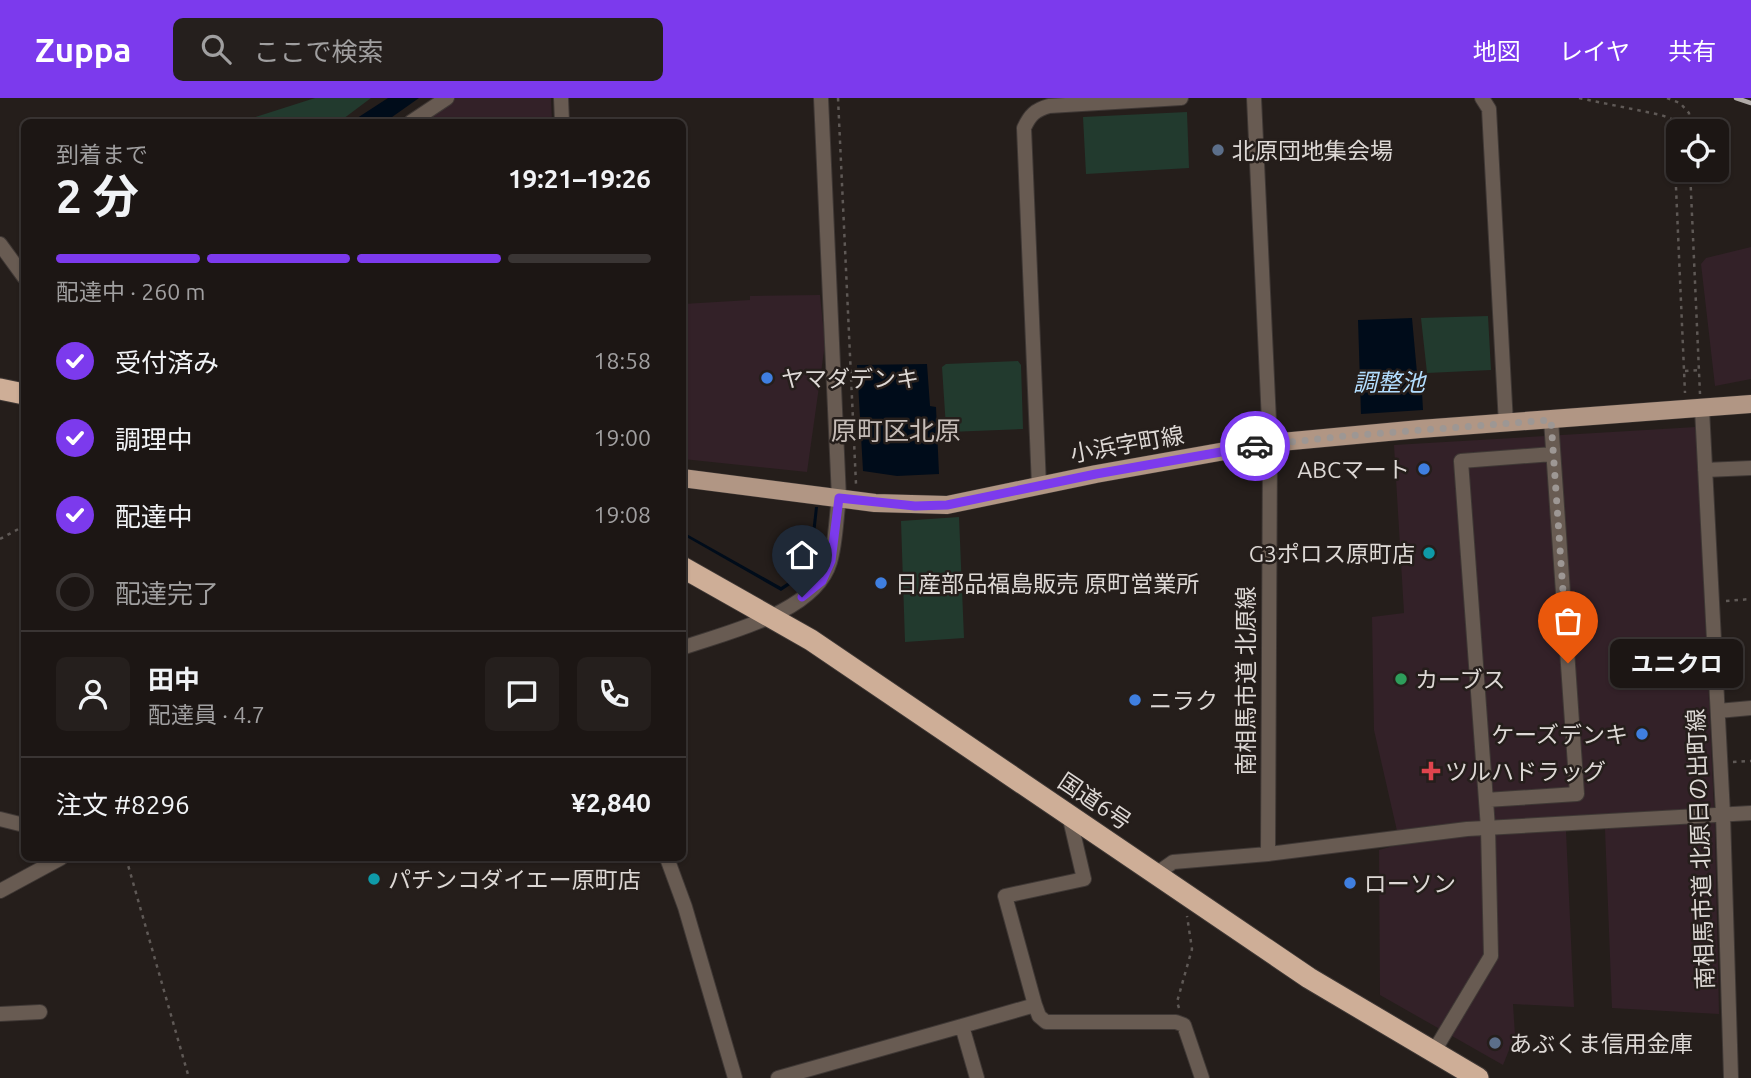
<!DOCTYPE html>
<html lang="ja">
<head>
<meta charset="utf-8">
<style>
	body { margin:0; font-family:Ubuntu,"Noto Sans JP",sans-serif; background:#251f1d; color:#f1f3f6; height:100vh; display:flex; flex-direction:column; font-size:26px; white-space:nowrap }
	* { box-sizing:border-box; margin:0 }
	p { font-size:23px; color:#a09fa0 }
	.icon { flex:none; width:38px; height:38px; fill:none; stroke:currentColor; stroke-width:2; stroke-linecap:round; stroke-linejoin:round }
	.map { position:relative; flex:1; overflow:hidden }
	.details { position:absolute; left:21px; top:21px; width:665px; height:742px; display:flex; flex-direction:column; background:#1c1614; border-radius:10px; box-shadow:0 2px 5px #0004,0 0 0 2px #3a3534 }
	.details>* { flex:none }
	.tools { position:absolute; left:1666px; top:21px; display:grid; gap:14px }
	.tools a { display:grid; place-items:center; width:63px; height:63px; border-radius:10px; background:#1c1614; box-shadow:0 2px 5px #0004,0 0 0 2px #3a3534; font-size:35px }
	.pin { position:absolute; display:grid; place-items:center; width:60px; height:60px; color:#fff; margin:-72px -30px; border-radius:50% 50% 50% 0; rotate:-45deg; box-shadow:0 0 7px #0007 }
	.pin .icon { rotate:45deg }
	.courier { position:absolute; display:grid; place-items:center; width:70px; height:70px; margin:-35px; border:5px solid #7c3aed; border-radius:50%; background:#fff; color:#222; box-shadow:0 2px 9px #0007 }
	.bubble { position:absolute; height:49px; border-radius:10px; background:#1c1614; box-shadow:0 2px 5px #0004,0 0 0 2px #3a3534; font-size:23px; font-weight:700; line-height:49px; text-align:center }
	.headline em { font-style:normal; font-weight:700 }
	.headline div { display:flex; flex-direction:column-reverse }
	.headline { display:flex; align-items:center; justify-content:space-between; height:119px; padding:0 35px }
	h1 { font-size:46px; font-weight:700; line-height:52px }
	.bar { display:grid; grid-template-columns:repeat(4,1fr); gap:10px 7px; align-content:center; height:84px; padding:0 35px }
	.bar i { height:9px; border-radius:5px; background:#3a3534 }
	.bar .on { background:#7c3aed }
	.bar p { grid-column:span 4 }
	.line { display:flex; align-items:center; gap:18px; padding:0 35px; border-top:2px solid #3a3534 }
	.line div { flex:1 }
	.round { display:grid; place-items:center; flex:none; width:74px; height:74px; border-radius:10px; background:#251f1d }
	ol { padding:0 35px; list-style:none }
	li { display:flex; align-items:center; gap:21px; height:77px }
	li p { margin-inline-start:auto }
	li .icon { padding:7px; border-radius:50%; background:#7c3aed; color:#fff; stroke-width:4 }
	li:last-child { color:#a09fa0 }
	li i { width:38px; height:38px; border:4px solid #3a3534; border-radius:50% }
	header { display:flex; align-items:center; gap:42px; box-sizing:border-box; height:98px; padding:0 35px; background:#7c3aed; color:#fff }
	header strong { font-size:33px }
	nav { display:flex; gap:38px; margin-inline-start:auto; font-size:24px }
	.search { width:490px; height:63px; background:#251f1d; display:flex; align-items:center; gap:18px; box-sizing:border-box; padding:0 24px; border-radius:10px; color:#a09fa0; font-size:26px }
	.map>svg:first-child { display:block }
	.commercial { fill:#332128 }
	.green { fill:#223a2e }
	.water { fill:#000c1a }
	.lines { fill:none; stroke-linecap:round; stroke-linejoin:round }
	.minor-casing { stroke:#3f3835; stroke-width:16 }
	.major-casing { stroke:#3f3835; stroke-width:19 }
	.highway-casing { stroke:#3f3835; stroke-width:23 }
	.path { stroke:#5f5956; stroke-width:2.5; stroke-dasharray:3.5 5; stroke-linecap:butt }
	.minor { stroke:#685b52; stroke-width:14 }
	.major { stroke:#b19684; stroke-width:18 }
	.highway { stroke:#ceae97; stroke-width:21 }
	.rail { stroke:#b1aba8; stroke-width:4.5 }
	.done { stroke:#9d9794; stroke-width:7; stroke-dasharray:0 12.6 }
	.route { stroke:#7c3aed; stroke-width:9 }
	.service-dot { fill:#5c6f8a; stroke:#251e1b; stroke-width:2.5 }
	.shop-dot { fill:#3f7fe0; stroke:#251e1b; stroke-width:2.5 }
	.culture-dot { fill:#0f9aa8; stroke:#251e1b; stroke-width:2.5 }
	.leisure-dot { fill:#2e9e5b; stroke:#251e1b; stroke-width:2.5 }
	.health-dot { fill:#e0444e; stroke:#251e1b; stroke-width:2.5 }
	.labels { text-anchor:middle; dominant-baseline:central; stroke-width:5; stroke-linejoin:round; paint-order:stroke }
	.poi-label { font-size:23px; fill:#ddd8d5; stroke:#251e1b; text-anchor:start }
	.street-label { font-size:23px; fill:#ddd8d5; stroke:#251e1b }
	.water-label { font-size:24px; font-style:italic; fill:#b3deff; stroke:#251e1b }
	.quarter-label { font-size:26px; fill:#c5bcb7; stroke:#251e1b }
</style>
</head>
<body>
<header>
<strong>Zuppa</strong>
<div class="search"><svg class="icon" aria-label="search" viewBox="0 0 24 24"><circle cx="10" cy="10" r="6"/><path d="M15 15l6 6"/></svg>ここで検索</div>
<nav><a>地図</a><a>レイヤ</a><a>共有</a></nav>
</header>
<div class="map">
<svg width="1751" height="980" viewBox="0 0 1751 980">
	<rect width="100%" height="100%" fill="#251e1b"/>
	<path class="commercial" d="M 452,0 L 551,0 L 552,24 L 417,24 Z
		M 1751,149 L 1751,281 L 1715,288 L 1701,166 L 1706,160 Z
		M 820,197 L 825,246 L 807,374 L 683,361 L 683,206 L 750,202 L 750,198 Z
		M 1696,329 L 1715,730 L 1719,916 L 1612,910 L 1605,731 L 1566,733 L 1574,909 L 1513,906 L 1515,937 L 1503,967 L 1380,897 L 1379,752 L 1400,746 L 1374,632 L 1372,519 L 1404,515 L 1394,347 Z"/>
	<path class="green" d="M 315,0 L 371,0 L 339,24 L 240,24 Z
		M 1187,14 L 1189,70 L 1086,76 L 1083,19 Z
		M 1488,218 L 1491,272 L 1427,275 L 1421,220 Z
		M 1018,263 L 1021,267 L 1023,331 L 949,334 L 946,330 L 942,269 L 946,266 Z
		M 959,419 L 964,540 L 905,544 L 901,423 Z"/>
	<path class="water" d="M 388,0 L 419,0 L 385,24 L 351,24 Z
		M 1412,220 L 1417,275 L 1421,276 L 1423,312 L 1361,316 L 1358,222 Z
		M 927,266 L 930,308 L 936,309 L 939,376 L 897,378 L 863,373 L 857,267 Z
		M 815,409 L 818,409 L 811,473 L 781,493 L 683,437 L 683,434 L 781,489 L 808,471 Z"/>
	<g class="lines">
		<defs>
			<path id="minor" d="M 561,0 L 562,24
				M 1482,0 L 1489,11 L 1506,326
				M 411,24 L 447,0
				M 0,146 L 24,179
				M 1702,311 L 1723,716 L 1731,980
				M 1705,372 L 1751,370
				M 1039,388 L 1024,30 C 1030,17 1035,12 1049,8 L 1181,0
				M 682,550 C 727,534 815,515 830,464 C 836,444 836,420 839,400 L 821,0
				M 1718,613 L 1751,610
				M 1486,702 L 1577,696 L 1551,322
				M 0,721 L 24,727
				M 1268,756 L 1467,731 L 1751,715
				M 667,760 L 685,809 L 735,980
				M 1156,776 L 1173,764 L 1268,756 L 1270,345 L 1254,0
				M 0,793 L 61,760
				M 1035,907 L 1039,918 L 1046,924 L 1176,924 L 1184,927 L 1202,980
				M 0,916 L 40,914
				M 1433,955 L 1491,858 L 1488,730 L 1461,363 L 1553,356
				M 778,980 L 962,928
				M 977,980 L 962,928 L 1035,907 L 1005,798 L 1084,781 L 1069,717"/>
			<path id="major" d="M 682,380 L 875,405 L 947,407 L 1096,376 L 1270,345 L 1420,331 L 1751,306"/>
			<path id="highway" d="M 0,291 L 24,296
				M 682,469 L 811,542 L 1309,880 L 1478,980"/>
		</defs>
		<use href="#minor" class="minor-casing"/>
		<use href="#major" class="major-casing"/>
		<use href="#highway" class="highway-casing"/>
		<path class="path" d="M 838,0 L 856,386
			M 1579,0 L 1661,17 L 1677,23 L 1690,22
			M 1667,0 L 1680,5 L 1689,15 L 1689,33
			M 1673,21 L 1685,295
			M 1690,72 L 1700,296
			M 1685,273 L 1699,272
			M 0,441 L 24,428
			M 1726,503 L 1751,501
			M 1733,664 L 1751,663
			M 126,760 L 189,980
			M 1179,910 L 1177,904 L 1192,851 L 1187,818"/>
		<use href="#minor" class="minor"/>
		<use href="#major" class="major"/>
		<use href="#highway" class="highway"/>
		<path class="rail" d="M 1736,0 L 1751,5"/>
	</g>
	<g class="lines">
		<path class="done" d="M 1255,348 L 1345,338 L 1551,322 L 1568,565"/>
		<path class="route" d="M 802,499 L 822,483 L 831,463 L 839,400 L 915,408 L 947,407 L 1096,376 L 1255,348"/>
	</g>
	<g class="service-dot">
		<circle cx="1218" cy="52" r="7"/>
		<circle cx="1495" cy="945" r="7"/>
	</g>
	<g class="shop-dot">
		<circle cx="767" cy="280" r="7"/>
		<circle cx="1424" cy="371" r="7"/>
		<circle cx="881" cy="485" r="7"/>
		<circle cx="1135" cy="602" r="7"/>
		<circle cx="1642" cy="636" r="7"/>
		<circle cx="1350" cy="785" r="7"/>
	</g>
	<g class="culture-dot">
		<circle cx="1429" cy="455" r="7"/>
		<circle cx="374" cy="781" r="7"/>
	</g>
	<circle class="leisure-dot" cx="1401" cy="581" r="7"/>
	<path class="health-dot" d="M1427.5 662.5h7v7h7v7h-7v7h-7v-7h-7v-7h7z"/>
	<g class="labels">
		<g class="poi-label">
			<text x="1232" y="52">北原団地集会場</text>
			<text x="781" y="280">ヤマダデンキ</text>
			<text x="1410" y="371" text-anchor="end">ABCマート</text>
			<text x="1415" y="455" text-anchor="end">G3ポロス原町店</text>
			<text x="895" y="485">日産部品福島販売 原町営業所</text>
			<text x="1415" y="581">カーブス</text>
			<text x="1149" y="602">ニラク</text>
			<text x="1628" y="636" text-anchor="end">ケーズデンキ</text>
			<text x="1445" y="673">ツルハドラッグ</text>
			<text x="388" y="781">パチンコダイエー原町店</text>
			<text x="1364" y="785">ローソン</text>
			<text x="1509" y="945">あぶくま信用金庫</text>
		</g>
		<g class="street-label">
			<text transform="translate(1127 346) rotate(-10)">小浜字町線</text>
			<text transform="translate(1245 583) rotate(-90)">南相馬市道 北原線</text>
			<text transform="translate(1095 703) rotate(34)">国道6号</text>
			<text transform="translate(1700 751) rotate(-92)">南相馬市道 北原日の出町線</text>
		</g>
		<g class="water-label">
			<text x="1389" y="284">調整池</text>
		</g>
		<g class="quarter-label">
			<text x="896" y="332">原町区北原</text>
		</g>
	</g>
</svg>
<div class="tools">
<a><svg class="icon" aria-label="locate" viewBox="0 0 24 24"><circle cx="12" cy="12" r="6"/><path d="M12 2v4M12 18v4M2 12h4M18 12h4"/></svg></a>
</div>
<div class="pin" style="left:1568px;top:565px;background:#ea580c"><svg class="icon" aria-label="bag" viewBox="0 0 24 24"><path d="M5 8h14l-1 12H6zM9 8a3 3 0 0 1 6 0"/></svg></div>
<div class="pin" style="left:802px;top:499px;background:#1f2937"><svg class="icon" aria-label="home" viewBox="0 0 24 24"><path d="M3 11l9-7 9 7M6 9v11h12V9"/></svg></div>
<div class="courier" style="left:1255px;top:348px"><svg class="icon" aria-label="car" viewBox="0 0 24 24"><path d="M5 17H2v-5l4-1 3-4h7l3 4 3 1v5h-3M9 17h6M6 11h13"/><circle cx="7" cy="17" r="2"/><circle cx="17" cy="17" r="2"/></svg></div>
<div class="bubble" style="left:1610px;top:541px;width:133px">ユニクロ</div>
<section class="details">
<div class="headline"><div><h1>2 分</h1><p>到着まで</p></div><em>19:21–19:26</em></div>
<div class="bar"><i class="on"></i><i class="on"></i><i class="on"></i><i></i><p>配達中 · 260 m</p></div>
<ol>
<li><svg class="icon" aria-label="check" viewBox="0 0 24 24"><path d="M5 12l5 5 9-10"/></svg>受付済み<p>18:58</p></li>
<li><svg class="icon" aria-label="check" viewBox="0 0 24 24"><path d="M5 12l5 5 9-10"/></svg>調理中<p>19:00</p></li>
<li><svg class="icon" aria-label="check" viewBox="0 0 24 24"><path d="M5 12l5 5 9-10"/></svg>配達中<p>19:08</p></li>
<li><i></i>配達完了</li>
</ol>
<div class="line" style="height:126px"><a class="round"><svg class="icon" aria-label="person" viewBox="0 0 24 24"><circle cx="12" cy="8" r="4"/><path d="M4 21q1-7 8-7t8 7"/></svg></a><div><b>田中</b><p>配達員 · 4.7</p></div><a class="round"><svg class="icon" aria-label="chat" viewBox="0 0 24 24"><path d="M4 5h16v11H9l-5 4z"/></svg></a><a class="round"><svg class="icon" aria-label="phone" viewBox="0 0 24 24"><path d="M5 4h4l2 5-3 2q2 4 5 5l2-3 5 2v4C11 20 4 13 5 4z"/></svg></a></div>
<div class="line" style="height:91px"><div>注文 #8296</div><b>¥2,840</b></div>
</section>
</div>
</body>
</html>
